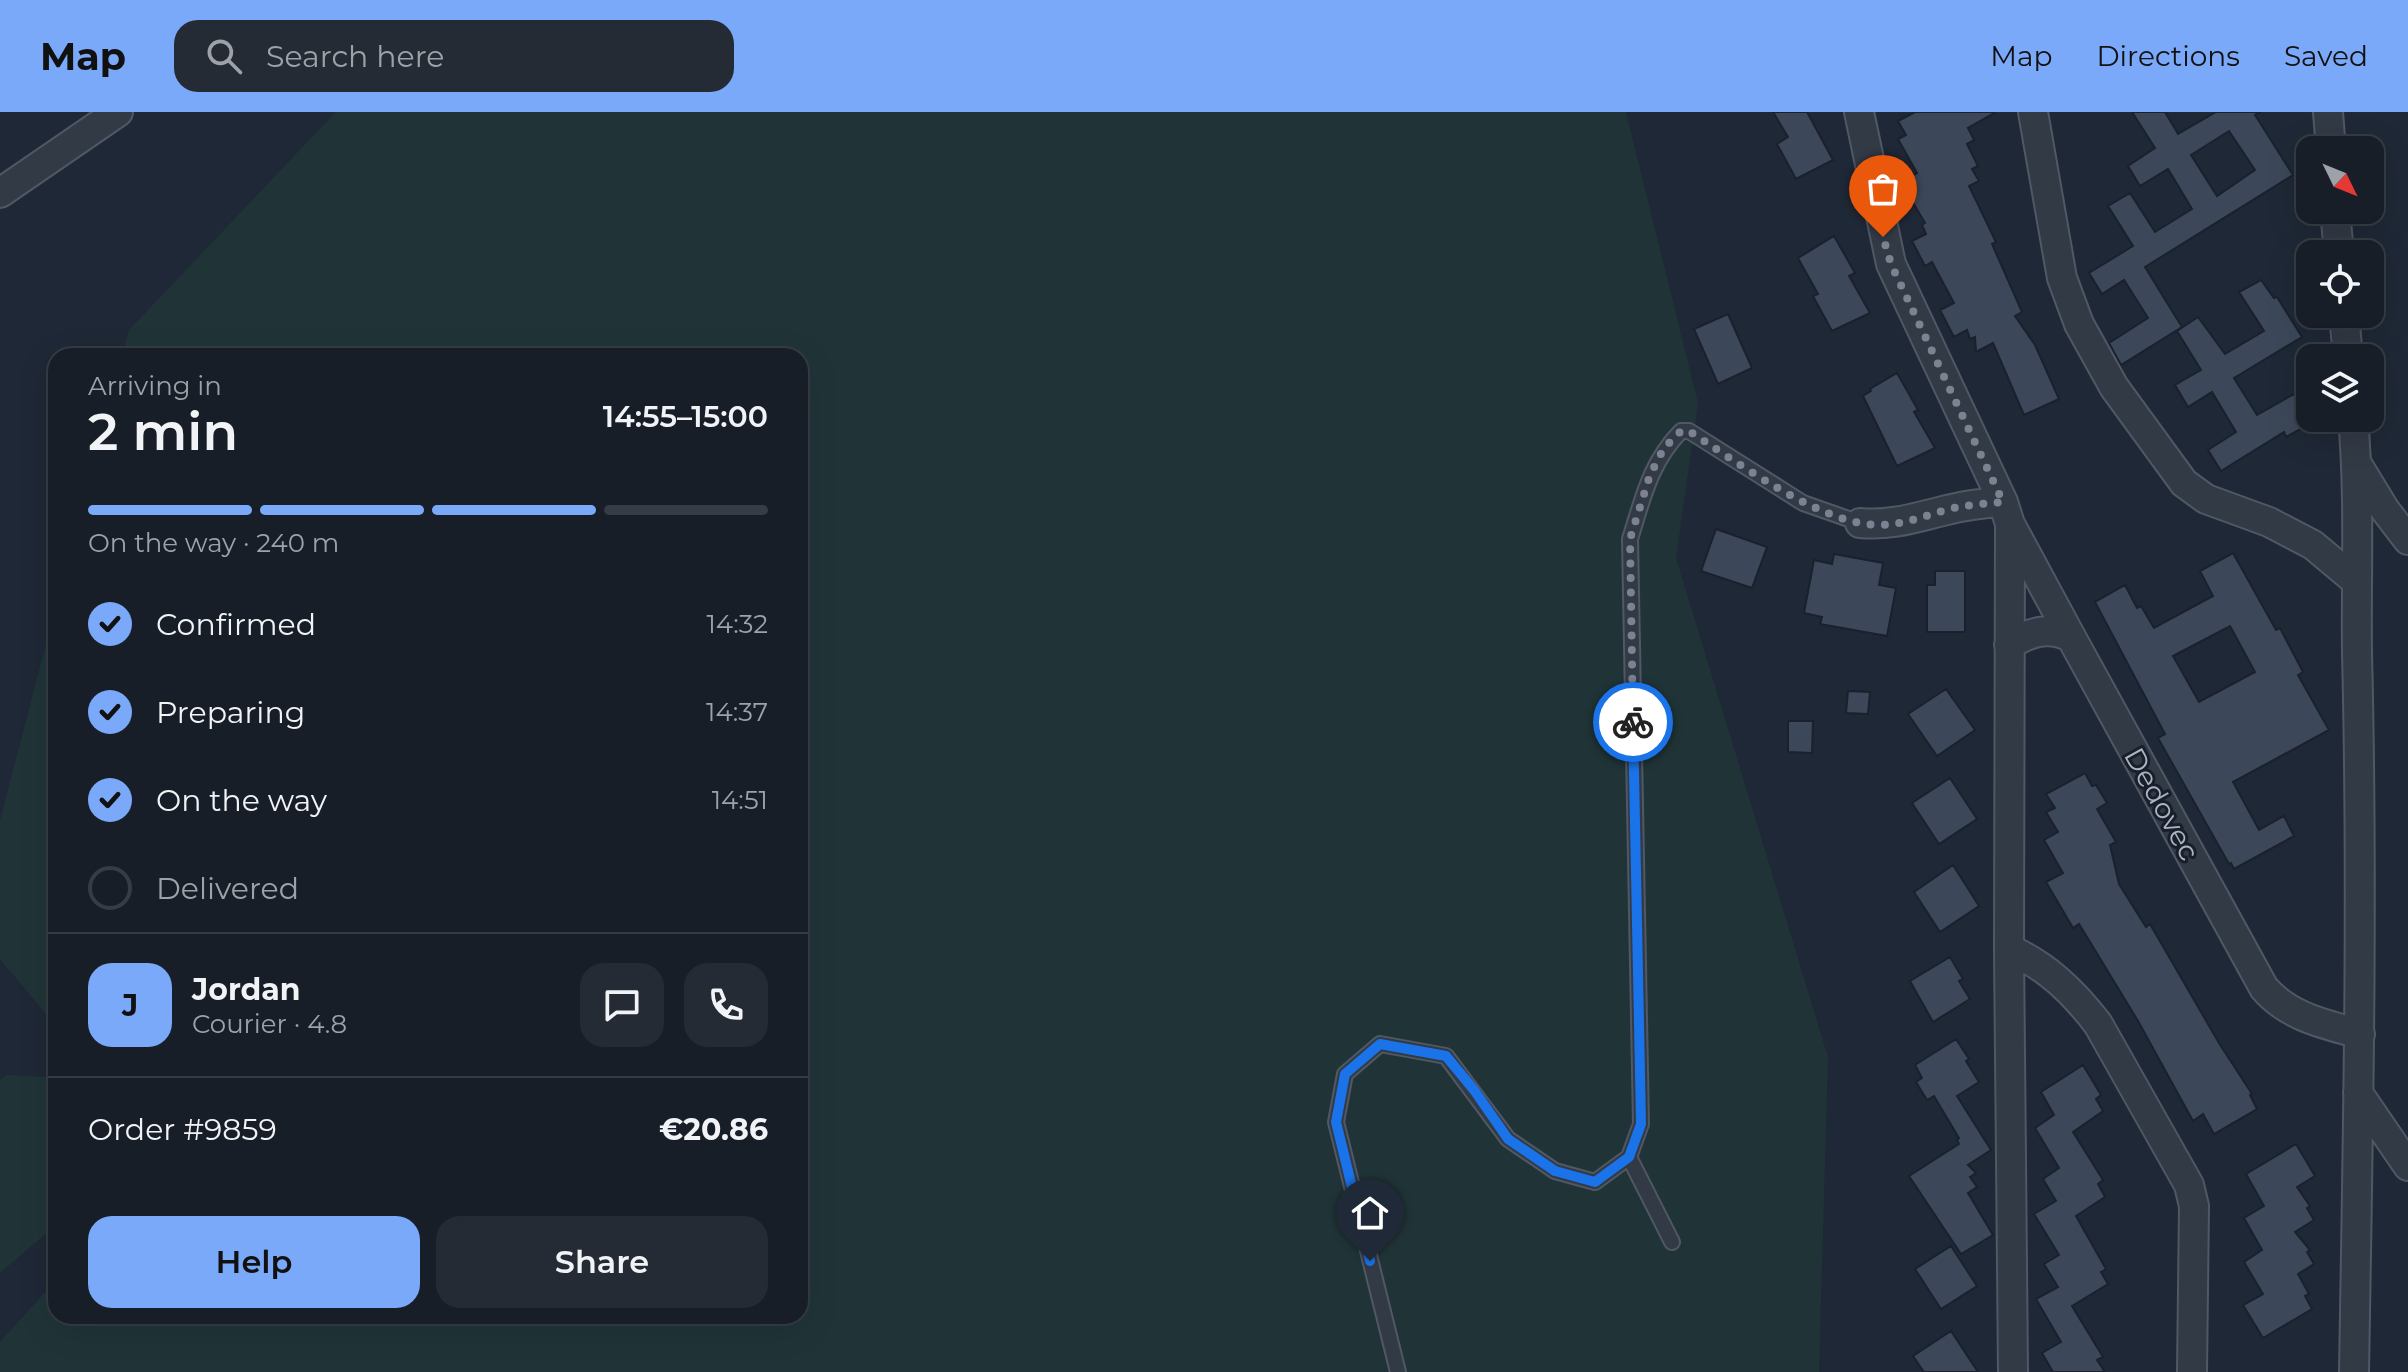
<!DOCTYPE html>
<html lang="en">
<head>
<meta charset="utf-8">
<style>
	body { margin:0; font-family:Montserrat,sans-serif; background:#242b34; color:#f1f3f6; height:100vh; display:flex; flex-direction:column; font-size:30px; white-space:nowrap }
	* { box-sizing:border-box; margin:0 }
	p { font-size:26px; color:#9ea2a8 }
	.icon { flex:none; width:44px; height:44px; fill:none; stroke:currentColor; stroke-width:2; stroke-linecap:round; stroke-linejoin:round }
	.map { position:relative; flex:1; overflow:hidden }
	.details { position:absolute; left:48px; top:236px; width:760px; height:976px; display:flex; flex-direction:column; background:#171e28; border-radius:24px; box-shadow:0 8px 32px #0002,0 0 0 2px #363c45 }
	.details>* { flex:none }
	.needle { width:52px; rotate:133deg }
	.tools { position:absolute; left:2296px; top:24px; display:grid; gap:16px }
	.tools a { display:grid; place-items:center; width:88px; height:88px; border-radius:16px; background:#171e28; box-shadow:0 8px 32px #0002,0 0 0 2px #363c45; font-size:40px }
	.pin { position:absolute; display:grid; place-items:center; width:68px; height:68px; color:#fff; margin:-82px -34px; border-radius:50% 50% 50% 0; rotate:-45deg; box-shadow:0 0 8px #0007 }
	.pin .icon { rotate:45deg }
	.courier { position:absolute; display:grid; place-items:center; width:80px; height:80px; margin:-40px; border:6px solid #1a73e8; border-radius:50%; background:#fff; color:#222; box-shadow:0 2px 10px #0007 }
	.headline em { font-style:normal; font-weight:600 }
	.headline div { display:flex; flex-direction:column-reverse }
	.headline { display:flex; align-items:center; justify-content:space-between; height:136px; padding:0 40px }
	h1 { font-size:52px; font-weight:600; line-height:60px }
	.bar { display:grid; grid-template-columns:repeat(4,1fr); gap:12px 8px; align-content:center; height:96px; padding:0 40px }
	.bar i { height:10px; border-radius:6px; background:#363c45 }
	.bar .active { background:#7ba9f9 }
	.bar p { grid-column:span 4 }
	.line { display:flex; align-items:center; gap:20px; padding:0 40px; border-top:2px solid #363c45 }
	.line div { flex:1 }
	.round { display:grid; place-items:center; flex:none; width:84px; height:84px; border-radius:24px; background:#242b34 }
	ol { padding:0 40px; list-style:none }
	li { display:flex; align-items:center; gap:24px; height:88px }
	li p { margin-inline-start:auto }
	li .icon { padding:8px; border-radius:50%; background:#7ba9f9; color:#111; stroke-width:4 }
	li:last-child { color:#9ea2a8 }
	li i { width:44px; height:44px; border:4px solid #363c45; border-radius:50% }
	.button { display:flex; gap:16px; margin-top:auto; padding:16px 40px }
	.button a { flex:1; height:92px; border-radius:24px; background:#7ba9f9; color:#111; font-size:32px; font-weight:600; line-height:92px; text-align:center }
	.button a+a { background:#242b34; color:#f1f3f6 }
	header { display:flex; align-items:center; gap:48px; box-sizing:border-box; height:112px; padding:0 40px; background:#7ba9f9; color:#111 }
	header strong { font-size:38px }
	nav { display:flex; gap:44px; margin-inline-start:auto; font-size:28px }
	.search { width:560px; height:72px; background:#242b34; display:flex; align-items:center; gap:20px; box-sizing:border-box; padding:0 28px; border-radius:24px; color:#9ea2a8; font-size:30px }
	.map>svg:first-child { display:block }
	.green { fill:#203437 }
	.building { fill:#3c4859; stroke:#1a212d; stroke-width:2; fill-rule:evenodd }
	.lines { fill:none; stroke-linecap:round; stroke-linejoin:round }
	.lane-casing { stroke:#505765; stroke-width:18 }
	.street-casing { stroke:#505765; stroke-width:32 }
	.lane { stroke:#323a46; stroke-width:14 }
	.street { stroke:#323a46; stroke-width:28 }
	.done { stroke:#7b8392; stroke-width:8; stroke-dasharray:0 14.4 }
	.route { stroke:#1a73e8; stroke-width:10 }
	.labels { text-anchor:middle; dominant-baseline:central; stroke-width:6; stroke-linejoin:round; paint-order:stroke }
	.street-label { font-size:28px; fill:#acb4c4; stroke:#181f2a }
</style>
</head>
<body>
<header>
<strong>Map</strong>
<div class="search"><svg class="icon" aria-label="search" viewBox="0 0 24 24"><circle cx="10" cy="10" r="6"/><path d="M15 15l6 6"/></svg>Search here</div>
<nav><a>Map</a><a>Directions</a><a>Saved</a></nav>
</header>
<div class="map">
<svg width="2408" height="1260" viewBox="0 0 2408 1260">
	<rect width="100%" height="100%" fill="#1f2836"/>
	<path class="green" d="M 336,0 L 1626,0 L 1698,291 L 1676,446 L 1828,945 L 1819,1260 L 0,1260 L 0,1230 L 56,1168 L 56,1204 L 800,1204 L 800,244 L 122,244 L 129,218 Z
		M 56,494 L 56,914 L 0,847 L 0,708 Z
		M 6,963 L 48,965 L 56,973 L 56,1113 L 0,1161 L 0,968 Z"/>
	<path class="building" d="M 1773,0 L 1807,0 L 1833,48 L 1796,67 L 1777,32 L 1788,25 Z
		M 1915,0 L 1996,0 L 1968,16 L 1974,28 L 1967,32 L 1978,54 L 1972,57 L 1979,69 L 1969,74 L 1996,130 L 1992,132 L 2022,200 L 2015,204 L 2035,233 L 2059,287 L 2024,303 L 1993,231 L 1976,240 L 1975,225 L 1970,227 L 1967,218 L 1954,225 L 1940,198 L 1954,191 L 1932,150 L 1925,154 L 1912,129 L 1926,122 L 1922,113 L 1925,111 L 1901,70 L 1917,61 L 1898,27 L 1906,23 L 1898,9 Z
		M 2132,0 L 2165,0 L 2178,22 L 2216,0 L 2261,0 L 2255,3 L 2293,63 L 2145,155 L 2182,215 L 2121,253 L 2109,231 L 2148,206 L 2124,168 L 2102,182 L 2089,161 L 2133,134 L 2108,94 L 2130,81 L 2155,120 L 2192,97 L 2168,57 L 2140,74 L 2128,54 L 2155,36 ZM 2229,19 L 2255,58 L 2217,84 L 2191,43 Z
		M 1834,124 L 1855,161 L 1849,164 L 1870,201 L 1832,219 L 1813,184 L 1818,182 L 1798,146 Z
		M 2261,168 L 2274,186 L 2277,185 L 2302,225 L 2234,266 L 2257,303 L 2294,282 L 2310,312 L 2286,325 L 2284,320 L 2221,359 L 2208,338 L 2236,320 L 2212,280 L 2188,295 L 2175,273 L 2201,258 L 2177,219 L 2198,205 L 2225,242 L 2264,219 L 2239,180 Z
		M 1728,202 L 1752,256 L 1718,272 L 1694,217 Z
		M 1897,261 L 1918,298 L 1914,300 L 1935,336 L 1897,354 L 1863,284 L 1871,279 L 1870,277 Z
		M 1716,417 L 1767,435 L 1752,476 L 1701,459 Z
		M 2233,441 L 2276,518 L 2280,516 L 2303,560 L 2298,563 L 2329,618 L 2233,670 L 2259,718 L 2284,704 L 2294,724 L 2234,757 L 2231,751 L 2229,752 L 2158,626 L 2165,622 L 2095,490 L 2125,473 L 2137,496 L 2141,494 L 2154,516 L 2213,484 L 2200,459 ZM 2230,514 L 2255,560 L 2199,590 L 2173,544 Z
		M 1834,442 L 1883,451 L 1879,473 L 1896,476 L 1887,524 L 1820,512 L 1822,505 L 1804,501 L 1814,448 L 1832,452 Z
		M 1935,459 L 1965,459 L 1965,520 L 1927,520 L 1927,473 L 1935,473 Z
		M 1946,577 L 1975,618 L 1937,644 L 1908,602 Z
		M 1848,579 L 1870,580 L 1868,602 L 1846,601 Z
		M 1788,609 L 1813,609 L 1812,641 L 1788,640 Z
		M 2085,661 L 2092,674 L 2096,673 L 2107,691 L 2097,697 L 2116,730 L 2110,733 L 2119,772 L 2146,815 L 2150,812 L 2219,931 L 2252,982 L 2250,983 L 2257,997 L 2214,1022 L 2203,1002 L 2193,1009 L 2138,909 L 2079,812 L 2073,816 L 2046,770 L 2063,761 L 2044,728 L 2058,720 L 2046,700 L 2055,696 L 2046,682 Z
		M 1950,666 L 1977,707 L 1939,732 L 1912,691 Z
		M 1953,753 L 1979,794 L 1940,820 L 1914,780 Z
		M 1950,845 L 1963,867 L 1959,869 L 1970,887 L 1933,910 L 1910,869 Z
		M 1956,927 L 1969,947 L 1966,949 L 1979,970 L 1957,984 L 1991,1038 L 1968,1053 L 1976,1061 L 1970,1065 L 1977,1075 L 1968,1081 L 1993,1123 L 1961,1142 L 1909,1064 L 1959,1032 L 1957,1028 L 1959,1026 L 1934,984 L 1927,988 L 1916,970 L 1922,966 L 1915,953 Z
		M 2083,953 L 2101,983 L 2096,987 L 2103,999 L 2073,1020 L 2103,1068 L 2098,1072 L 2105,1085 L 2076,1104 L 2106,1157 L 2101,1160 L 2108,1172 L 2072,1194 L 2103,1245 L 2097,1248 L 2105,1260 L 2053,1260 L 2042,1241 L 2061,1230 L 2036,1187 L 2058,1175 L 2044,1152 L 2059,1143 L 2034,1102 L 2056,1089 L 2043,1067 L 2059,1056 L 2035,1016 L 2054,1003 L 2041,980 Z
		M 2296,1032 L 2315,1064 L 2297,1075 L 2310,1094 L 2307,1096 L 2314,1108 L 2295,1120 L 2310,1138 L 2307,1140 L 2314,1152 L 2298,1162 L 2309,1182 L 2305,1184 L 2312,1197 L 2263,1226 L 2243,1193 L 2263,1182 L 2244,1150 L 2262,1138 L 2244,1106 L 2264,1094 L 2246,1062 Z
		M 1951,1134 L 1977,1174 L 1941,1197 L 1915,1157 Z
		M 1951,1219 L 1978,1260 L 1924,1260 L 1913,1244 Z"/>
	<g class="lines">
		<defs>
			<path id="lane" d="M 1629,1045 L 1672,1130
				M 1398,1260 L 1336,1010 L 1345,962 L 1380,932 L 1446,944 L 1508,1027 L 1555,1059 L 1595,1070 L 1629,1045 L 1641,1012 L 1630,427 C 1643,386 1650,351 1681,319 L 1689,319 L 1803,391 L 1860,411"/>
			<path id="street" d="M 1859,0 L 1891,152 L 2003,390 L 2010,412 L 2071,525 L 2264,876 C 2289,905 2324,912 2360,922
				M 2033,0 L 2062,166 L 2079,212 L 2114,275 L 2184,371 L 2206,387 L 2269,410 L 2313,433 L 2356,469
				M 2328,0 L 2331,38
				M 0,81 L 118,0
				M 2335,98 L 2339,142
				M 2344,202 L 2348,246
				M 2353,306 C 2360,384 2356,463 2357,541 C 2363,781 2358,1020 2354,1260
				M 2357,352 L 2385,398 L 2408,428
				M 1860,411 C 1892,414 1917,405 1947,398 C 1966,393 1984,391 2003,390
				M 2010,416 L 2009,837 L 2013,1260
				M 2009,533 C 2030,520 2047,514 2071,525
				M 2009,837 C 2046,854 2073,879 2098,912 L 2189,1073 L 2194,1094 L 2192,1260
				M 2358,981 L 2408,1054"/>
		</defs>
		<use href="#lane" class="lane-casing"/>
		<use href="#street" class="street-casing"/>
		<use href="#lane" class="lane"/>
		<use href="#street" class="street"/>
	</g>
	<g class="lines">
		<path class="done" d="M 1633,610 L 1630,427 L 1650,363 L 1664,336 L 1681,319 L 1689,319 C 1737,350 1824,415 1882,413 C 1903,412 1922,405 1942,399 C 1962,393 1983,392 2003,390 L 1891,152 L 1883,125"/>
		<path class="route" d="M 1370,1149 L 1336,1010 L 1345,962 L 1380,932 L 1446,944 L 1474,978 L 1508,1027 L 1555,1059 L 1595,1070 L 1629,1045 L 1641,1012 L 1633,610"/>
	</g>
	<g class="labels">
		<g class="street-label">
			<text transform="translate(2162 692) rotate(61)">Dedovec</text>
		</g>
	</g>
</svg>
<div class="tools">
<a><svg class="needle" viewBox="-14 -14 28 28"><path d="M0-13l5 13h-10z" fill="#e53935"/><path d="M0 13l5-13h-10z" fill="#9ea2a8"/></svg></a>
<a><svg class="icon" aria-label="locate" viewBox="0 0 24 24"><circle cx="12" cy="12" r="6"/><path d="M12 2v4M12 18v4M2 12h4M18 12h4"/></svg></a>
<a><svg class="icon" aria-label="layers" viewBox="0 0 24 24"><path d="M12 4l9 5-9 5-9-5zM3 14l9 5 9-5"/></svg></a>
</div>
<div class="pin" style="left:1883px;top:125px;background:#ea580c"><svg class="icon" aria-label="bag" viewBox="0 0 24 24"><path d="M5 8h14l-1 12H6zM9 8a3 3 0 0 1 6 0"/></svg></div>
<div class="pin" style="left:1370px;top:1149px;background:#1f2937"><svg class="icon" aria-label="home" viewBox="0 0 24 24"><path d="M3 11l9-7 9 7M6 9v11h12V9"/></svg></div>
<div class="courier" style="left:1633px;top:610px"><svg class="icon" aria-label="bike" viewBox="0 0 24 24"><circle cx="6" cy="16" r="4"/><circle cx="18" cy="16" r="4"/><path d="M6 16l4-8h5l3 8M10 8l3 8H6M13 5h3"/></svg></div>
<section class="details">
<div class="headline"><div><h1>2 min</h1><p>Arriving in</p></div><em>14:55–15:00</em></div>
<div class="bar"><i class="active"></i><i class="active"></i><i class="active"></i><i></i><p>On the way · 240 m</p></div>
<ol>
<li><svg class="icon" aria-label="check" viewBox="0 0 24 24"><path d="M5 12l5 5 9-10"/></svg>Confirmed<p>14:32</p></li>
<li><svg class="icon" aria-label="check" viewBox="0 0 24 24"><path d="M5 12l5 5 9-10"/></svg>Preparing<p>14:37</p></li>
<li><svg class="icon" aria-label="check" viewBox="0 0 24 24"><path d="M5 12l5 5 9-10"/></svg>On the way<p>14:51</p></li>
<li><i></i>Delivered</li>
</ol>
<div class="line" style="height:144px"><b class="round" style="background:#7ba9f9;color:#111">J</b><div><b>Jordan</b><p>Courier · 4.8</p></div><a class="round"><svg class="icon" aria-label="chat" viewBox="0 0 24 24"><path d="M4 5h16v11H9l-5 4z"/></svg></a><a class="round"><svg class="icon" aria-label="phone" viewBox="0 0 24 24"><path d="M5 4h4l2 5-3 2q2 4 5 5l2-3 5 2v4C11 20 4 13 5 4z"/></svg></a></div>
<div class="line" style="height:104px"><div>Order #9859</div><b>€20.86</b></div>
<div class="button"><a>Help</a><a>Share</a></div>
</section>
</div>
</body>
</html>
